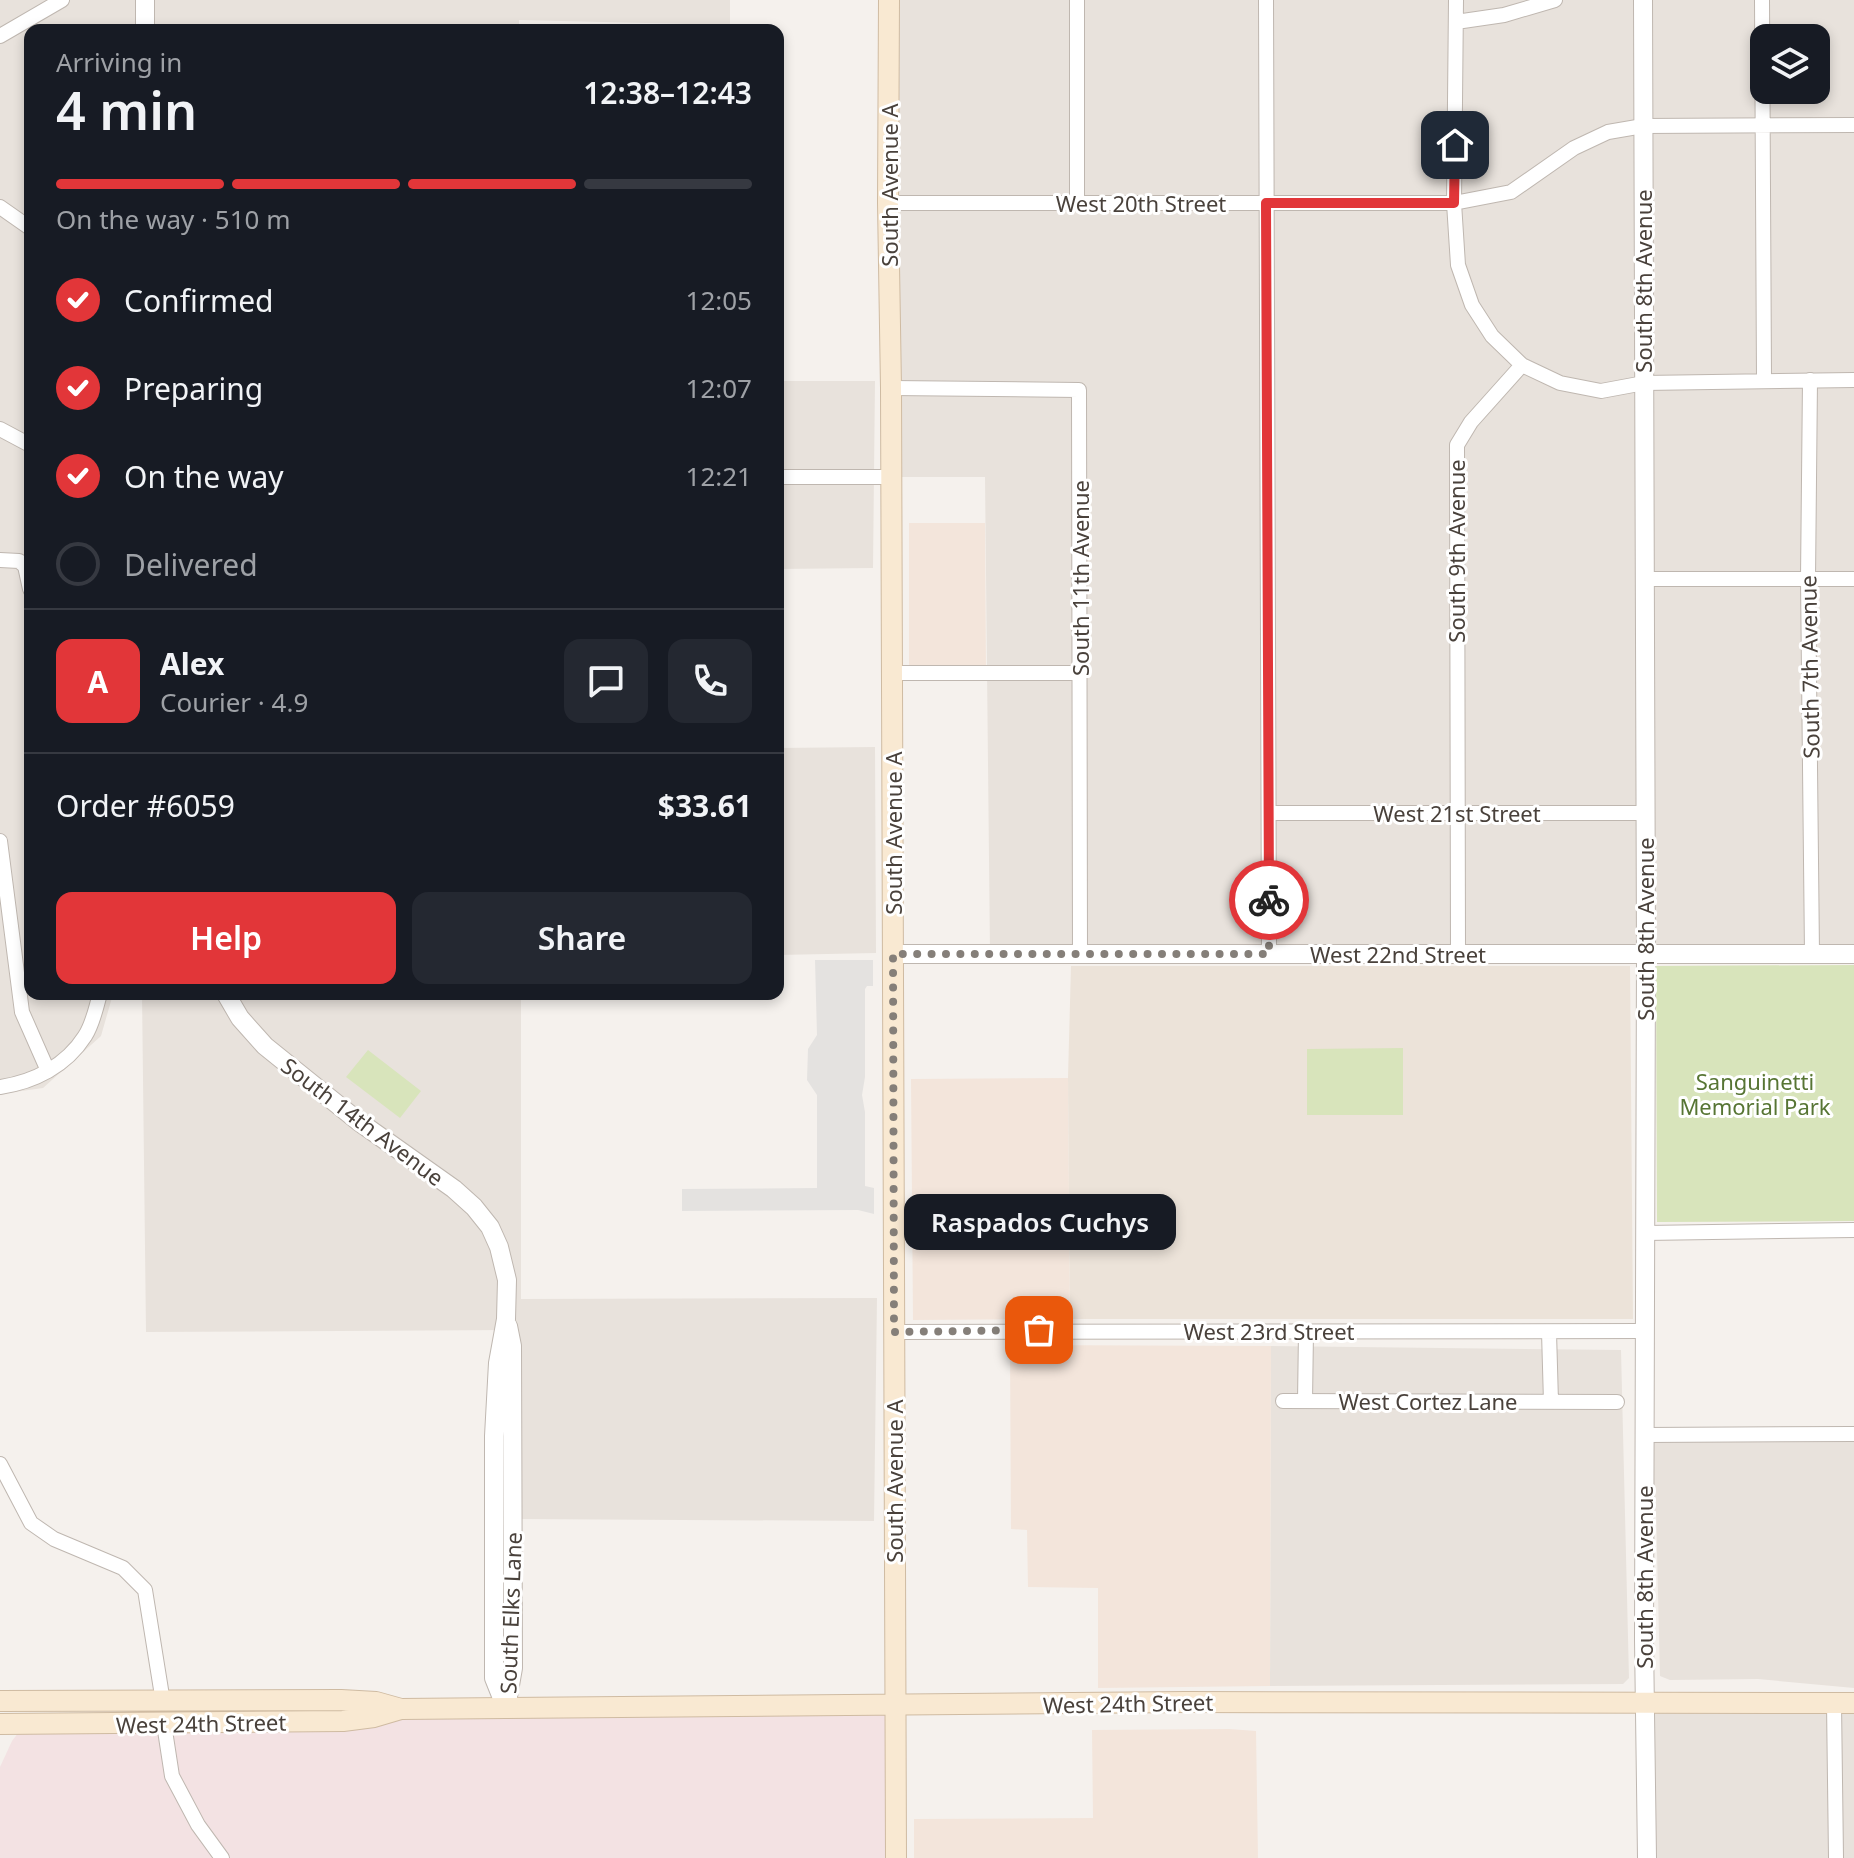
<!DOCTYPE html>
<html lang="en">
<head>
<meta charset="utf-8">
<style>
	body { margin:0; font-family:"Noto Sans",sans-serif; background:#242831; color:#f1f3f6; height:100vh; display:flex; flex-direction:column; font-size:30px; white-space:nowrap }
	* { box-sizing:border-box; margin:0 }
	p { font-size:26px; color:#9ea1a6 }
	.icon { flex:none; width:44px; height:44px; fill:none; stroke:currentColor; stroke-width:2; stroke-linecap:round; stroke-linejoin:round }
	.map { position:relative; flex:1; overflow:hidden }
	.side { position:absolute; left:24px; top:24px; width:760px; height:976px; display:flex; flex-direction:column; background:#171b24; border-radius:16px; box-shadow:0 4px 12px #0003 }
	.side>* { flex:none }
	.buttons { position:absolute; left:1750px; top:24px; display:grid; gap:16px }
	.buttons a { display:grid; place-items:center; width:80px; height:80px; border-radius:16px; background:#171b24; box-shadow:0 4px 12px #0003; font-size:40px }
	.pin { position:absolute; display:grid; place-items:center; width:68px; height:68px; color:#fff; margin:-34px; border-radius:16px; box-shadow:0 4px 12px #0006 }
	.courier { position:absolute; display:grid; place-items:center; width:80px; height:80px; margin:-40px; border:6px solid #e23639; border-radius:50%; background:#fff; color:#222; box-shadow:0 2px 10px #0007 }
	.bubble { position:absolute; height:56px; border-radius:16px; background:#171b24; box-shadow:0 4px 12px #0003; font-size:26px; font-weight:600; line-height:56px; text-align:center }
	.summary em { font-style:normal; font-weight:600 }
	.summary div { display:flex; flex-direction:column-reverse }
	.summary { display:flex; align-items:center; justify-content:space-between; height:136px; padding:0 32px }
	h1 { font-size:52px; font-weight:600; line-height:60px }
	.bar { display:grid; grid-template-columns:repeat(4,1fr); gap:12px 8px; align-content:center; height:96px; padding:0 32px }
	.bar i { height:10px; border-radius:6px; background:#363941 }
	.bar .active { background:#e23639 }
	.bar p { grid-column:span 4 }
	.line { display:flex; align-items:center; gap:20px; padding:0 32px; border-top:2px solid #363941 }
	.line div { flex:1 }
	.round { display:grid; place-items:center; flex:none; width:84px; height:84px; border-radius:16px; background:#242831 }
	ol { padding:0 32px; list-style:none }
	li { display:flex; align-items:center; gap:24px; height:88px }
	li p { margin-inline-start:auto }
	li .icon { padding:8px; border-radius:50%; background:#e23639; color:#fff; stroke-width:4 }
	li:last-child { color:#9ea1a6 }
	li i { width:44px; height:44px; border:4px solid #363941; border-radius:50% }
	.primary-button { display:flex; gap:16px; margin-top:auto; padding:16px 32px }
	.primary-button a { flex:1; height:92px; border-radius:16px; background:#e23639; color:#fff; font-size:32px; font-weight:600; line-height:92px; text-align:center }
	.primary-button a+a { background:#242831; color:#f1f3f6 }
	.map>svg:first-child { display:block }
	.residential { fill:#e8e2dc; fill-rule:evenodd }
	.commercial { fill:#f3e5db }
	.education { fill:#ece3d9 }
	.medical { fill:#f3e2e3 }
	.green { fill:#d8e4bb }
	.parking { fill:#e4e2e0 }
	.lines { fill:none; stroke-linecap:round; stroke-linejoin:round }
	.minor-casing { stroke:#bfb7b0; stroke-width:16 }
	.tertiary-casing { stroke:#bfb7b0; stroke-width:20 }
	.secondary-casing { stroke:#cfbba2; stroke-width:22 }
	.minor { stroke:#fff; stroke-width:14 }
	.tertiary { stroke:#fff; stroke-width:18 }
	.secondary { stroke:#f9e9d2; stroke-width:20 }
	.done { stroke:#857f79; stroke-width:8; stroke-dasharray:0 14.4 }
	.route { stroke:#e23639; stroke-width:10 }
	.labels { text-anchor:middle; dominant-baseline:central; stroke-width:6; stroke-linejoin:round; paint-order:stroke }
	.street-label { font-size:22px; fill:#49413b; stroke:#fff }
	.park-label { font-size:22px; fill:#577534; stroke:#fff }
</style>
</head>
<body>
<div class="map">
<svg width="1854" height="1858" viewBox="0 0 1854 1858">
	<rect width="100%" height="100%" fill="#f5f1ed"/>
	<path class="residential" d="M 0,0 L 730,0 L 730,25 L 519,20 L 519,30 L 30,30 L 30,994 L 113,994 L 101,1036 L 43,1088 L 0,1094 Z
		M 891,0 L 1854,0 L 1854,955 L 990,954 L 985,477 L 891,477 ZM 1764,38 L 1816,38 L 1816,90 L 1764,90 Z
		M 778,381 L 875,381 L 873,568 L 778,569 Z
		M 875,747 L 876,953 L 778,955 L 778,748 Z
		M 142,994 L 521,994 L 521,1299 L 877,1298 L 874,1521 L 519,1519 L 516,1330 L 146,1332 Z
		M 1271,1346 L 1621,1350 L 1629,1678 L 1623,1684 L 1270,1686 Z
		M 1854,1434 L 1854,1688 L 1758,1679 L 1670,1680 L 1660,1676 L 1656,1511 L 1645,1510 L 1645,1435 Z
		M 1644,1701 L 1854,1705 L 1854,1858 L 1647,1858 Z"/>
	<path class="commercial" d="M 909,523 L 985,523 L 986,673 L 909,673 Z
		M 1068,1078 L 1070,1319 L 913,1320 L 911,1079 Z
		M 1010,1345 L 1271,1346 L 1270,1686 L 1098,1688 L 1098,1588 L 1028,1587 L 1027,1530 L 1011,1529 Z
		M 1229,1729 L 1256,1731 L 1258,1858 L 914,1858 L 914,1819 L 1093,1818 L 1092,1730 Z"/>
	<path class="education" d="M 1071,966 L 1630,966 L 1633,1319 L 1070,1319 L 1068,1078 Z"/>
	<path class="medical" d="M 894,1705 L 896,1858 L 0,1858 L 0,1767 L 12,1741 L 25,1724 Z"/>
	<path class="green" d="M 1854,965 L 1854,1221 L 1657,1222 L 1656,966 Z
		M 1403,1048 L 1403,1115 L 1307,1115 L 1307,1049 Z
		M 368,1050 L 421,1091 L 400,1118 L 346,1077 Z"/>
	<path class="parking" d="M 815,960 L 873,960 L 873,986 L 867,986 L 865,989 L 865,1077 L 862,1095 L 865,1112 L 865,1186 L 874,1188 L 874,1214 L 858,1210 L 682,1211 L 682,1189 L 817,1188 L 817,1095 L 807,1080 L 808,1049 L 817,1035 Z"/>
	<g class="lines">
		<defs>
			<path id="minor" d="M 1266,0 L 1269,954
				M 1456,0 L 1454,203 L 1458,265 L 1472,305 L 1492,336 L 1522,365 L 1560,383 L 1601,391 L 1644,383 L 1854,380
				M 1762,0 L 1764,379
				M 1456,22 L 1504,15 L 1555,0
				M 0,36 L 62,0
				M 1077,202 L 1077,0
				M 888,203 L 1454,203 L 1511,192 L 1574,148 L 1608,132 L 1643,126 L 1854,125
				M 0,207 L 30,228
				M 1810,380 L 1808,579 L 1812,954
				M 891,388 L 1079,390 L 1080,953
				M 0,429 L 30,445
				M 778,477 L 891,477
				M 0,560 L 19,561 L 25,566 L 30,589
				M 1645,579 L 1854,579
				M 892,673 L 1080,673
				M 1269,813 L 1645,813
				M 0,841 L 22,1012 L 48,1071
				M 1458,953 L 1457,445 L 1471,422 L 1522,365
				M 0,1087 C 34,1082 66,1066 85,1036 C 93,1024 96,1007 100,994
				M 1645,1233 L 1854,1230
				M 894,1332 L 1645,1331
				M 1549,1332 L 1551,1402
				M 1283,1401 L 1617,1402
				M 1305,1401 L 1306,1332
				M 1645,1435 L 1854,1434
				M 0,1464 L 31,1523 L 54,1539 L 123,1568 L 145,1590 L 163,1702
				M 1834,1703 L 1836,1858
				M 164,1724 L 172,1776 L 198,1825 L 222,1858"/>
			<path id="tertiary" d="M 145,0 L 145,30
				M 1643,0 L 1646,956 L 1644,1640 L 1647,1858
				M 893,954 L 1854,954
				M 226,994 L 240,1018 L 265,1046 L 358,1121 L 454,1189 L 474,1207 L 490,1227 L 499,1247 L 507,1280 L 506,1319 L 498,1363 L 494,1436 L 494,1678 L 506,1708
				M 506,1708 L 513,1668 L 512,1346 L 508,1326"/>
			<path id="secondary" d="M 889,0 L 888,203 L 891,388 L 896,1858
				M 0,1701 L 341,1700 L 376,1702 L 401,1709
				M 0,1724 L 343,1721 L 374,1717 L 401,1709 L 506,1708 L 1186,1702 L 1854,1703"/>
		</defs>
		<use href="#minor" class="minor-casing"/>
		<use href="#tertiary" class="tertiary-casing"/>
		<use href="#secondary" class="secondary-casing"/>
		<use href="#minor" class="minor"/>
		<use href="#tertiary" class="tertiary"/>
		<use href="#secondary" class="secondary"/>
	</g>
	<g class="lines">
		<path class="done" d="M 1039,1330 L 894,1332 L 893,954 L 1269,954 L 1269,900"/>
		<path class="route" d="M 1269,900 L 1266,203 L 1454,203 L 1455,145"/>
	</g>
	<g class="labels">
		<g class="street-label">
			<text transform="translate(889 185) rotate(-90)">South Avenue A</text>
			<text x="1141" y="203">West 20th Street</text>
			<text transform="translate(1643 281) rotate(-90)">South 8th Avenue</text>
			<text transform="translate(1456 551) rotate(-90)">South 9th Avenue</text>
			<text transform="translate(1080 578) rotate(-90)">South 11th Avenue</text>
			<text transform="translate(1809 667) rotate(-91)">South 7th Avenue</text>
			<text x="1457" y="813">West 21st Street</text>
			<text transform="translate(893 833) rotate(-90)">South Avenue A</text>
			<text transform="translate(1645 929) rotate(-90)">South 8th Avenue</text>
			<text x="1398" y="954">West 22nd Street</text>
			<text transform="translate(363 1121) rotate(37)">South 14th Avenue</text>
			<text x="1269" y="1331">West 23rd Street</text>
			<text x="1428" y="1401">West Cortez Lane</text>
			<text transform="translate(894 1481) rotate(-90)">South Avenue A</text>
			<text transform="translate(1644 1577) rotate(-90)">South 8th Avenue</text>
			<text transform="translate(510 1613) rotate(-88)">South Elks Lane</text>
			<text transform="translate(1128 1703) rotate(-1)">West 24th Street</text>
			<text transform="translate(201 1723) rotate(-1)">West 24th Street</text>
		</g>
		<g class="park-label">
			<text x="1755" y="1081">Sanguinetti<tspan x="1755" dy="25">Memorial Park</tspan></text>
		</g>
	</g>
</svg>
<div class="buttons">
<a><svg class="icon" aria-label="layers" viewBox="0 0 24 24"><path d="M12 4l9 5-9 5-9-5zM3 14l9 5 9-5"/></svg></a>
</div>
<div class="pin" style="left:1039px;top:1330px;background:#ea580c"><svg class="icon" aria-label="bag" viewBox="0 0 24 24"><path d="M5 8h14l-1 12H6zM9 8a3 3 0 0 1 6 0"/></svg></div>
<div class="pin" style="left:1455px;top:145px;background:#1f2937"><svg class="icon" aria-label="home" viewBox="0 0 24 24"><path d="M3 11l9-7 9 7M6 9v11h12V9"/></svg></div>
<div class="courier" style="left:1269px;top:900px"><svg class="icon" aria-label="bike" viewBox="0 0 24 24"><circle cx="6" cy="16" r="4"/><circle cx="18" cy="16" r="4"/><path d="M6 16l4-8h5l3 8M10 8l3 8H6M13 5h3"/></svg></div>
<div class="bubble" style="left:904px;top:1194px;width:272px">Raspados Cuchys</div>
<section class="side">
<div class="summary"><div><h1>4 min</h1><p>Arriving in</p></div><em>12:38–12:43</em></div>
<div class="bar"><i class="active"></i><i class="active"></i><i class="active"></i><i></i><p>On the way · 510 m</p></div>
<ol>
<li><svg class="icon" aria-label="check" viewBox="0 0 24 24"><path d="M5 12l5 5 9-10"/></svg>Confirmed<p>12:05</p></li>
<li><svg class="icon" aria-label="check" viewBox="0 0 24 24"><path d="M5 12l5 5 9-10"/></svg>Preparing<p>12:07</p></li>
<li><svg class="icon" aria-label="check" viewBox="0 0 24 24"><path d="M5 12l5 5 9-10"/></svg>On the way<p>12:21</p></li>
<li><i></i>Delivered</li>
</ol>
<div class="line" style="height:144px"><b class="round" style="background:#e23639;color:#fff">A</b><div><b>Alex</b><p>Courier · 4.9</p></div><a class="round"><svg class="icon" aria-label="chat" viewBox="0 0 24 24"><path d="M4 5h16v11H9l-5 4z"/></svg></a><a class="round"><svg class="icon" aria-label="phone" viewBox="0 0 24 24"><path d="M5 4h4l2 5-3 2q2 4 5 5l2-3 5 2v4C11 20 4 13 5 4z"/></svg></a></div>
<div class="line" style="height:104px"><div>Order #6059</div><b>$33.61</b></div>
<div class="primary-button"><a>Help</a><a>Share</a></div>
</section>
</div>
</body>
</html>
